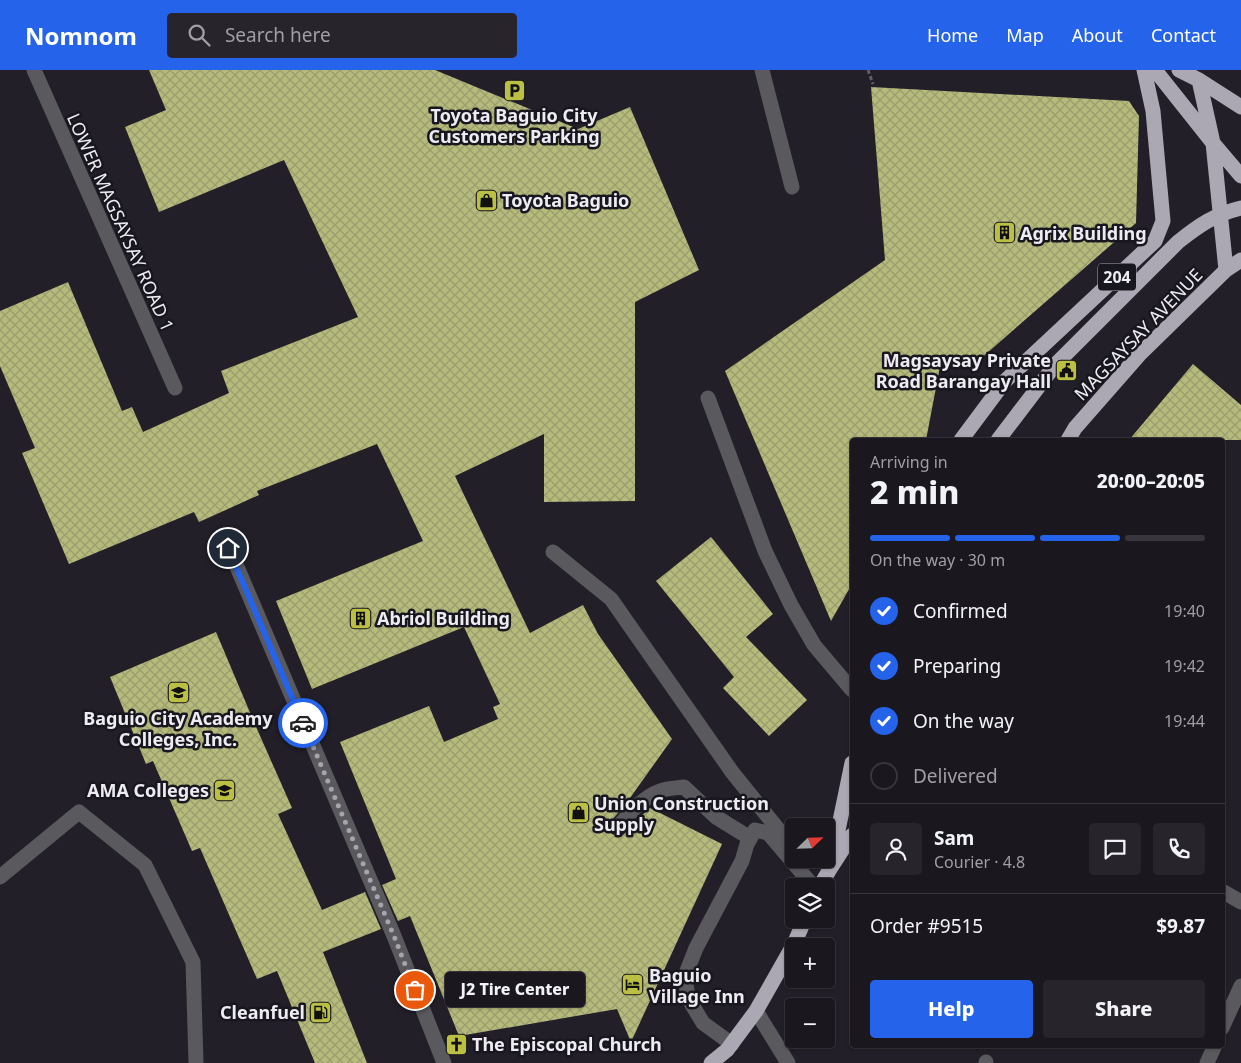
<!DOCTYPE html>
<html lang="en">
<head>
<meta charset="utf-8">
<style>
	body { margin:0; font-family:"Noto Sans",sans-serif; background:#27242b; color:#f1f3f6; height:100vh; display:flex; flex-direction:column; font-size:19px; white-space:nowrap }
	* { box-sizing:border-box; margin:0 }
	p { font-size:16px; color:#9f9fa4 }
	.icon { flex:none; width:28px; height:28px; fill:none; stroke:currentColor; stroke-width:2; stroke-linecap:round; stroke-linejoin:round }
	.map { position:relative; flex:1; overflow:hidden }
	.side { position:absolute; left:850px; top:368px; width:375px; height:610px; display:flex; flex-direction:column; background:#1a171e; border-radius:5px; box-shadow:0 1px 4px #0004,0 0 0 1px #38363c }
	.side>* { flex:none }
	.needle { width:32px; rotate:67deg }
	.fabs { position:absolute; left:785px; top:748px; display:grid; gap:10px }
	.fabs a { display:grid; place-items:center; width:50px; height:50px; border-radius:5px; background:#1a171e; box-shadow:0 1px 4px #0004,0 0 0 1px #38363c; font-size:25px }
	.pin { position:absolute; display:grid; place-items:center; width:42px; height:42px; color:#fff; margin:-21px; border:2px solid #fff; border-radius:50%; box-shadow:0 1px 5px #0007 }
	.courier { position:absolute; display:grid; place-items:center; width:50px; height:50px; margin:-25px; border:4px solid #2563eb; border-radius:50%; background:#fff; color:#222; box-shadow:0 1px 6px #0007 }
	.bubble { position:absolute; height:35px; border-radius:5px; background:#1a171e; box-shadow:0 1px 4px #0004,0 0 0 1px #38363c; font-size:16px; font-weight:800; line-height:35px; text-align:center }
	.overview em { font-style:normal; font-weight:800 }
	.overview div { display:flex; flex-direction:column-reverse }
	.overview { display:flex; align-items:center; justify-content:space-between; height:85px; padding:0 20px }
	h1 { font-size:32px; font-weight:800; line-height:38px }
	.bar { display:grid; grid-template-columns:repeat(4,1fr); gap:8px 5px; align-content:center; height:60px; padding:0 20px }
	.bar i { height:6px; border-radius:4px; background:#38363c }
	.bar .on { background:#2563eb }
	.bar p { grid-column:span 4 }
	.line { display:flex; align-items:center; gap:12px; padding:0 20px; border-top:1px solid #38363c }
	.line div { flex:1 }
	.round { display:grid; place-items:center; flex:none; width:52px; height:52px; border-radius:5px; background:#27242b }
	ol { padding:0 20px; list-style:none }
	li { display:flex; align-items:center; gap:15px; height:55px }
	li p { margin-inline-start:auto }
	li .icon { padding:5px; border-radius:50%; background:#2563eb; color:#fff; stroke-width:4 }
	li:last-child { color:#9f9fa4 }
	li i { width:28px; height:28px; border:2px solid #38363c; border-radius:50% }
	.button { display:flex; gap:10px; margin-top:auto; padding:10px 20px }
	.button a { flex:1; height:58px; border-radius:5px; background:#2563eb; color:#fff; font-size:20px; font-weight:800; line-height:58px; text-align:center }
	.button a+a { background:#27242b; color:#f1f3f6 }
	header { display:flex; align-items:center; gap:30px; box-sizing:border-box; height:70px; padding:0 25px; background:#2563eb; color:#fff }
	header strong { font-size:24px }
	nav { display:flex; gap:28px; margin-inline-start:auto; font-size:18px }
	.search { width:350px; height:45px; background:#27242b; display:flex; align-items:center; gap:12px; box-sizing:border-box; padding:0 18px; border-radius:5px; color:#9f9fa4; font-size:19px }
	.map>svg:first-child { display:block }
	.building { fill:url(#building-cross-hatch) }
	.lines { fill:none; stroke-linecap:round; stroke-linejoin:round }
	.path { stroke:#605e66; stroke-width:3; stroke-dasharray:4 2.5; stroke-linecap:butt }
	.minor { stroke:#5a595e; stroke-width:15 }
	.highway { stroke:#aba8b3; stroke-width:15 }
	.done { stroke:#a7a4ab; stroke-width:5; stroke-dasharray:0 9 }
	.route { stroke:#2563eb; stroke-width:6 }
	.labels { text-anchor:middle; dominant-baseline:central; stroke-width:5; stroke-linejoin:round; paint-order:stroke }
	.shield { fill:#18161e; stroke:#aeacb2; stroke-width:1 }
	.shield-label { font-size:16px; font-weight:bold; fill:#eeecf2 }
	.poi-label { font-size:18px; font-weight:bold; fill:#eeecf2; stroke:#18161e; text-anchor:start }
	.street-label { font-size:18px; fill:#eeecf2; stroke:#18161e }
</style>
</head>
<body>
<header>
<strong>Nomnom</strong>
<div class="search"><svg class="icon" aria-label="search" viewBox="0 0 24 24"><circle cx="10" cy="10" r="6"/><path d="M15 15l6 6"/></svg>Search here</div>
<nav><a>Home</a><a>Map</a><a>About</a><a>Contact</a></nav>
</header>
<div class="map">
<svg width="1241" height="993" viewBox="0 0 1241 993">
	<defs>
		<pattern id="building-cross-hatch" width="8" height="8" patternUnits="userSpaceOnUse" patternTransform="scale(1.25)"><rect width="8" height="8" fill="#b6ba7a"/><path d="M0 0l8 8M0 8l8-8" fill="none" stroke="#9a9d6e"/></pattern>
	</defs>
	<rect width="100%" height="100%" fill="#221f28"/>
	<path class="building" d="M 149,0 L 435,0 L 578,59 L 630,37 L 699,200 L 635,232 L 635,431 L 544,432 L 544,364 L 455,406 L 530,563 L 583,535 L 598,564 L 672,669 L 630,728 L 631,728 L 611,751 L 609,756 L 609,761 L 612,764 L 617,766 L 622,766 L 625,763 L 639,748 L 650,738 L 722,774 L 631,972 L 617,939 L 459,966 L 410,846 L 398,851 L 382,815 L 396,809 L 340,672 L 429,636 L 444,672 L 498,649 L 493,637 L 500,634 L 464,557 L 312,619 L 276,531 L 423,471 L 377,374 L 257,421 L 259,425 L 199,452 L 194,442 L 69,494 L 22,383 L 35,378 L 0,296 L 0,241 L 68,212 L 122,341 L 132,337 L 143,362 L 229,323 L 221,301 L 358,247 L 284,90 L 159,142 L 125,57 L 166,40 Z
		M 871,17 L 1129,31 L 1139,46 L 1136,153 L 978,291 L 942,286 L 926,370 L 852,370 L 852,514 L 831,551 L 725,301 L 885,190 Z
		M 1193,294 L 1241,335 L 1241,370 L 1129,370 Z
		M 711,467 L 773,544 L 746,567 L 807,630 L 769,666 L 723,618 L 734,607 L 656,511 Z
		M 216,562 L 257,659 L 292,738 L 278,744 L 322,840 L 365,822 L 381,859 L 323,882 L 367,993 L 315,993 L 277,901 L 257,909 L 200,778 L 192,781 L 153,691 L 146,694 L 110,607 Z"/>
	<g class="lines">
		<path class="path" d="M 868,0 L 873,14"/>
		<path class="minor" d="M 34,0 L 175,318
			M 762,0 L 792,117
			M 708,328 L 765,481 L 791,535 L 814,575 L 852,620
			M 229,478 L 394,866 L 444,993
			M 553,482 L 611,529 L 732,702 L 794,779
			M 618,757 C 630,743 643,727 660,721 C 667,718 676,718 684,717 L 716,747 L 750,768
			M 0,807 L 79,742 L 145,795 L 193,892 L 196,993
			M 1222,821 L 1241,832
			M 756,941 L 788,993
			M 1222,958 L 1241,916
			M 732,974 L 703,953 L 688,928 L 685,906 L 696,878 L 742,791 L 747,774 L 755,760 L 768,763 L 813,816
			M 986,993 L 986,992
			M 1207,993 L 1215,975"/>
		<path class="highway" d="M 1155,0 L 1213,73 L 1241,106
			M 1179,0 L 1199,10 L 1241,37
			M 1199,10 L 1213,73 L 1226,200
			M 961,370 L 1005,311 L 1155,171 L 1163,151 L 1153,41 L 1144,0
			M 998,370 L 1055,295 L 1178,172 C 1198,156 1215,144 1241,138
			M 1068,370 L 1075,358 L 1139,285 L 1226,200 L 1241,190
			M 830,799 L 852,693
			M 820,816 L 830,799 L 852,765
			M 711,993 L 727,980 L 756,941 L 794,874 L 805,849"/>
	</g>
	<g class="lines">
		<path class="done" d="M 303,653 L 394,866 L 415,920"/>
		<path class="route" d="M 228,478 L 303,653"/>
	</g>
	<defs>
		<symbol id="parking-square" viewBox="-11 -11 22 22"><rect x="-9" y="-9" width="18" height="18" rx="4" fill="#bbc044" stroke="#18161e"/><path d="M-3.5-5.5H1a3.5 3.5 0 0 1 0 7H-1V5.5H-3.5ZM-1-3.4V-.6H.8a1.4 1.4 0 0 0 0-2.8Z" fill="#111"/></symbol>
		<symbol id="shop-square" viewBox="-11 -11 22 22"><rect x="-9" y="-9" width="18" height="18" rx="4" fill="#bbc044" stroke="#18161e"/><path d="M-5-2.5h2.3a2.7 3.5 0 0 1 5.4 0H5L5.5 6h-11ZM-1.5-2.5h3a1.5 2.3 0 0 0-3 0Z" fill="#111"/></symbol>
		<symbol id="building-square" viewBox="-11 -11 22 22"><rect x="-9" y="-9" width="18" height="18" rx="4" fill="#bbc044" stroke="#18161e"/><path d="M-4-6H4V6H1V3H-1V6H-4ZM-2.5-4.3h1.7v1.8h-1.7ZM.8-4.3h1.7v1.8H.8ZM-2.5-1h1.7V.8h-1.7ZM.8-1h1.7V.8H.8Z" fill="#111"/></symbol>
		<symbol id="civic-square" viewBox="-11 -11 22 22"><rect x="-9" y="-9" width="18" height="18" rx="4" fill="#bbc044" stroke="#18161e"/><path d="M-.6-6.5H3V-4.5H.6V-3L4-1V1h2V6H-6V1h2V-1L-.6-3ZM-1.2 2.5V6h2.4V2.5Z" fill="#111"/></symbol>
		<symbol id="school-square" viewBox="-11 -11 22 22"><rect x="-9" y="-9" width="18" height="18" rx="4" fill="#bbc044" stroke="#18161e"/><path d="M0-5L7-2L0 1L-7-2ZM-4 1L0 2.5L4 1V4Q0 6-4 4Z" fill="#111"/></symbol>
		<symbol id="university-square" viewBox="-11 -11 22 22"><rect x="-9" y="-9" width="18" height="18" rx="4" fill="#bbc044" stroke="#18161e"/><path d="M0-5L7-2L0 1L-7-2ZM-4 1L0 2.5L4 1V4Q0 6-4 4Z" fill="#111"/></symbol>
		<symbol id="hotel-square" viewBox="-11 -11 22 22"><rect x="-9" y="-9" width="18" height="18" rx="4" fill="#bbc044" stroke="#18161e"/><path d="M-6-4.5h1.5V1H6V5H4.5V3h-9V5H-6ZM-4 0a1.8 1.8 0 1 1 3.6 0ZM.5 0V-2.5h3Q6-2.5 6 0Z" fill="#111"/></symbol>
		<symbol id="fuel-square" viewBox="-11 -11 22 22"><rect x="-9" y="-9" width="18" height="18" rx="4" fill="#bbc044" stroke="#18161e"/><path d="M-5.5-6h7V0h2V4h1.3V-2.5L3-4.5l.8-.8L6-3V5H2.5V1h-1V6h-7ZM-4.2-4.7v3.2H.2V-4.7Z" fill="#111"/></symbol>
		<symbol id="church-square" viewBox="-11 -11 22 22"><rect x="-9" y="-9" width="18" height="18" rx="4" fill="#bbc044" stroke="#18161e"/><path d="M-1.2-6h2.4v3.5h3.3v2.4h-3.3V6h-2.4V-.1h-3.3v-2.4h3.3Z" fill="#111"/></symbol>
	</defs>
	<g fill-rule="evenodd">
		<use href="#parking-square" x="502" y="8" width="25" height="25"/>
		<use href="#shop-square" x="474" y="118" width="25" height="25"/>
		<use href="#building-square" x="992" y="150" width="25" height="25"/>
		<use href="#civic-square" x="1054" y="288" width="25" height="25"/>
		<use href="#building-square" x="348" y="536" width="25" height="25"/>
		<use href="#school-square" x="166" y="610" width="25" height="25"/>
		<use href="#university-square" x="212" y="708" width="25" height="25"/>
		<use href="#shop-square" x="566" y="730" width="25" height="25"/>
		<use href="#hotel-square" x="620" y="902" width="25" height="25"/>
		<use href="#fuel-square" x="308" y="930" width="25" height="25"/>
		<use href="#church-square" x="444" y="962" width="25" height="25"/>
	</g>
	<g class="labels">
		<rect class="shield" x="1098" y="193.5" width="38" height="27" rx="4"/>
		<g class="shield-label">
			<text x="1117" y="207">204</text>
		</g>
		<g class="poi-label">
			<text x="514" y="45" text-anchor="middle">Toyota Baguio City<tspan x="514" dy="21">Customers Parking</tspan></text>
			<text x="502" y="130">Toyota Baguio</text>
			<text x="1020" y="163">Agrix Building</text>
			<text x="1051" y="290" text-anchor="end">Magsaysay Private<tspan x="1051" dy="21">Road Barangay Hall</tspan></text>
			<text x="377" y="548">Abriol Building</text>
			<text x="178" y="648" text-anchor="middle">Baguio City Academy<tspan x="178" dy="21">Colleges, Inc.</tspan></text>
			<text x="209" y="720" text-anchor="end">AMA Colleges</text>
			<text x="594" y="733">Union Construction<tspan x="594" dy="21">Supply</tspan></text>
			<text x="649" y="905">Baguio<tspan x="649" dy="21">Village Inn</tspan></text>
			<text x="305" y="942" text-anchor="end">Cleanfuel</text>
			<text x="472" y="974">The Episcopal Church</text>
		</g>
		<g class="street-label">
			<text transform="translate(121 152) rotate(66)">LOWER MAGSAYSAY ROAD 1</text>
			<text transform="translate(1138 264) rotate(-46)">MAGSAYSAY AVENUE</text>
		</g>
	</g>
</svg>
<div class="fabs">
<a><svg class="needle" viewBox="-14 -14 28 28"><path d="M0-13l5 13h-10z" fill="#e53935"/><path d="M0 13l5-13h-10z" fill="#9f9fa4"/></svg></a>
<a><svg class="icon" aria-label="layers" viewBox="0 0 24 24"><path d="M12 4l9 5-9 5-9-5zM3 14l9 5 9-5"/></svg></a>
<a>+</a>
<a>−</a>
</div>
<div class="pin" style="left:415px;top:920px;background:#ea580c"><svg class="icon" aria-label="bag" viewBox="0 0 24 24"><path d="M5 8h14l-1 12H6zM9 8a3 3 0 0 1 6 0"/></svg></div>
<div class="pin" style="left:228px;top:478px;background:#1f2937"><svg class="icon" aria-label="home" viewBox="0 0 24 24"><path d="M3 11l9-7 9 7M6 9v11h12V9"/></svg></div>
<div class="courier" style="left:303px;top:653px"><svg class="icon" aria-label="car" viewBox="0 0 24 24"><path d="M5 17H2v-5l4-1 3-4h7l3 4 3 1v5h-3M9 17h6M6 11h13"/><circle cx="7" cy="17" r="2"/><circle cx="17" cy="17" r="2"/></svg></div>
<div class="bubble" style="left:445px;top:902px;width:140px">J2 Tire Center</div>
<section class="side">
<div class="overview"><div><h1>2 min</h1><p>Arriving in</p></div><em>20:00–20:05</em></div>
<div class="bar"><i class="on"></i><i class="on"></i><i class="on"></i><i></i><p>On the way · 30 m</p></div>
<ol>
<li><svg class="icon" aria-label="check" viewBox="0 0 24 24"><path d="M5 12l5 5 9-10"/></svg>Confirmed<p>19:40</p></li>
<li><svg class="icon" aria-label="check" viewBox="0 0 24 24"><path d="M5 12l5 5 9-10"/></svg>Preparing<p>19:42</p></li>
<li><svg class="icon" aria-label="check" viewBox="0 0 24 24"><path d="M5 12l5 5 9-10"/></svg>On the way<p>19:44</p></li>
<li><i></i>Delivered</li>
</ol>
<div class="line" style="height:90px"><a class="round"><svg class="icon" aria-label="person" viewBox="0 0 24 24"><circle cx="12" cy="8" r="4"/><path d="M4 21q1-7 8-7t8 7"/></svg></a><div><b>Sam</b><p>Courier · 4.8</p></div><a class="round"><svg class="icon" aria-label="chat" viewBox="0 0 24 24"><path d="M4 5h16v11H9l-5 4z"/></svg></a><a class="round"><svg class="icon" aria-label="phone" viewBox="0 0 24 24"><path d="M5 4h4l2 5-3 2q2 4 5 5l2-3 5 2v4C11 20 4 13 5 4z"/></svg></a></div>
<div class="line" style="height:65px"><div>Order #9515</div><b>$9.87</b></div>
<div class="button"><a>Help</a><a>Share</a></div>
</section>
</div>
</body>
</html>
